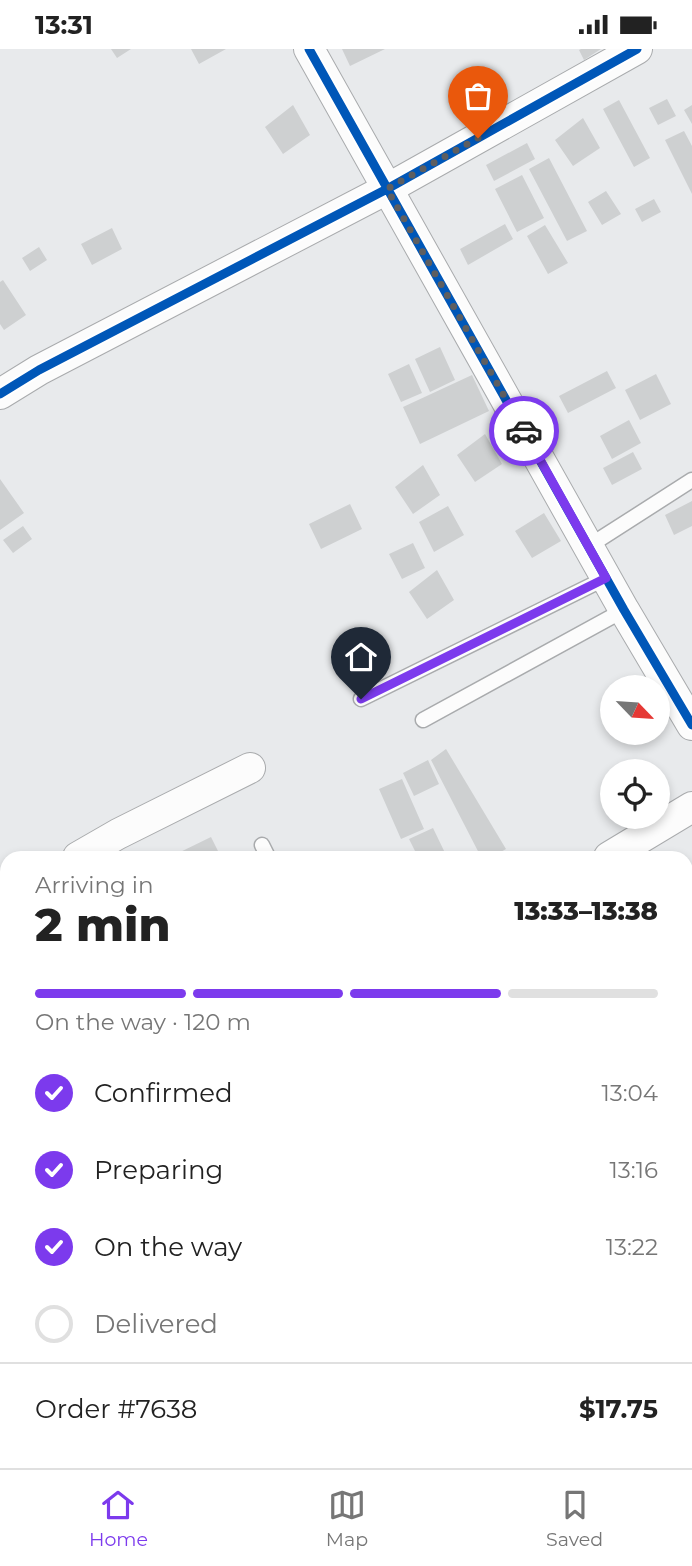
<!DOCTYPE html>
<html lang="en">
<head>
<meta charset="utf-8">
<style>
	body { margin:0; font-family:Montserrat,sans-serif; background:#f6f6f6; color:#222; height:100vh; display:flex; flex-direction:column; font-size:26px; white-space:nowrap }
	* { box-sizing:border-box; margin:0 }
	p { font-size:23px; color:#767676 }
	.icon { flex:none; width:38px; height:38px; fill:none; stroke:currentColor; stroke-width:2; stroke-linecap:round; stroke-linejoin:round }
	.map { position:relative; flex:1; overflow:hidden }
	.details { position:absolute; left:0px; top:802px; width:693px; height:618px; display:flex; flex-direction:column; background:#fff; border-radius:21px 21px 0 0; box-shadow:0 4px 10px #0003 }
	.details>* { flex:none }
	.needle { width:46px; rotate:115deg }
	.tools { position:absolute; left:600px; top:626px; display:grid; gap:14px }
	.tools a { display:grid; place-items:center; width:70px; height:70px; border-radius:50%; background:#fff; box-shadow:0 4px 10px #0003; font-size:35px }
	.pin { position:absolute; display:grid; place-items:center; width:60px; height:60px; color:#fff; margin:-72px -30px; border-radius:50% 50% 50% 0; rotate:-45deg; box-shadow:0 0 7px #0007 }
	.pin .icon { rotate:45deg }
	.courier { position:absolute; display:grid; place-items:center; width:70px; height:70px; margin:-35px; border:5px solid #7c3aed; border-radius:50%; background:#fff; color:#222; box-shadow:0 2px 9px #0007 }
	.overview em { font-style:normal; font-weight:800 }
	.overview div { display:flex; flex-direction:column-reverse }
	.overview { display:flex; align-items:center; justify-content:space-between; height:119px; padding:0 35px }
	h1 { font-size:46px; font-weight:800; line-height:52px }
	.bar { display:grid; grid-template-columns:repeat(4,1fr); gap:10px 7px; align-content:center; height:84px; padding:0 35px }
	.bar i { height:9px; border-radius:5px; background:#e0e0e0 }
	.bar .current { background:#7c3aed }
	.bar p { grid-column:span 4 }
	.line { display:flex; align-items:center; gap:18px; padding:0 35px; border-top:2px solid #e0e0e0 }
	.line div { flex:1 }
	ol { padding:0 35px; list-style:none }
	li { display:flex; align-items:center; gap:21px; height:77px }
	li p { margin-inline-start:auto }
	li .icon { padding:7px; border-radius:50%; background:#7c3aed; color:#fff; stroke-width:4 }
	li:last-child { color:#767676 }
	li i { width:38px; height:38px; border:4px solid #e0e0e0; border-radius:50% }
	.status { display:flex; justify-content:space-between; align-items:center; height:49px; padding:0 35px; background:#fff; direction:ltr }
	.status svg { height:19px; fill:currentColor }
	.menu { display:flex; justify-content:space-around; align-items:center; height:98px; border-top:2px solid #e0e0e0; background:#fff; font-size:19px; color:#767676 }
	.menu a { display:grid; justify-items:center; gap:4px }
	.menu .current { color:#7c3aed }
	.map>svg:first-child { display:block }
	.building { fill:#ced0d1 }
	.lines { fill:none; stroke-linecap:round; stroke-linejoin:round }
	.service-casing { stroke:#a9abad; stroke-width:17 }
	.minor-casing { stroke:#a9abad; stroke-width:32 }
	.service { stroke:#fcfcfc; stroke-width:14 }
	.minor { stroke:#fcfcfc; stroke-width:30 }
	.cycleway-casing { stroke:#fff; stroke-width:13 }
	.cycleway { stroke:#0057b8; stroke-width:9 }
	.done { stroke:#5d5e60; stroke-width:7; stroke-dasharray:0 12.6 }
	.route { stroke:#7c3aed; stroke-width:9 }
</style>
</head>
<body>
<div class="status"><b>13:31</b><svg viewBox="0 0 49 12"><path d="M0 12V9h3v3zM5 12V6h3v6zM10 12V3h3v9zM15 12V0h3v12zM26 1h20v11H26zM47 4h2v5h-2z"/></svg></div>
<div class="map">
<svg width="692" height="1419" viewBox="0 0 692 1419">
	<rect width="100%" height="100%" fill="#e8eaec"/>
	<path class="building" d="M 111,0 L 131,0 L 117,9 Z
		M 191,0 L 226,0 L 199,15 Z
		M 342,0 L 385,0 L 350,17 Z
		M 581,0 L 601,0 L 584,11 L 579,1 Z
		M 667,50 L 676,67 L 658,76 L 649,59 Z
		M 619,51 L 650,109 L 634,118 L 603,60 Z
		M 293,56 L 310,86 L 283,105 L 265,78 Z
		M 692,56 L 692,75 L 684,61 Z
		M 583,69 L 600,99 L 573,117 L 555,91 Z
		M 684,82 L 692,97 L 692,145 L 665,91 Z
		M 527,94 L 535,110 L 494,132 L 486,116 Z
		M 549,109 L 587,182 L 567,192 L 529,120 Z
		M 522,126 L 544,169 L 517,183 L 495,140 Z
		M 606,142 L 621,165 L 602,176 L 588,153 Z
		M 654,150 L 661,163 L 642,173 L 635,160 Z
		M 505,175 L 513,190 L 468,216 L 460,200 Z
		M 545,176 L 568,214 L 548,225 L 527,187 Z
		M 112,179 L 122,200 L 92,216 L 81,195 Z
		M 39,198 L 47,211 L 30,222 L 22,209 Z
		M 3,231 L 26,266 L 4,281 L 0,275 L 0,233 Z
		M 440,298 L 455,331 L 430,343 L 415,310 Z
		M 409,315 L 422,344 L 401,353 L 388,325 Z
		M 607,322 L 616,339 L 568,364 L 559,347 Z
		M 656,325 L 671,355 L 640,371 L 625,341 Z
		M 472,326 L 489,362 L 420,395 L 403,358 Z
		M 629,371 L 641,394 L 612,410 L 600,387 Z
		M 485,385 L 502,415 L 475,433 L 457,406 Z
		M 633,403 L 642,420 L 612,436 L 603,419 Z
		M 423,416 L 440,446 L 413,465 L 395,438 Z
		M 0,430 L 24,464 L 0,481 Z
		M 692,452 L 692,477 L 674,486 L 665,466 Z
		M 350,455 L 362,480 L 321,500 L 309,475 Z
		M 448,457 L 464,486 L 434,503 L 419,473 Z
		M 544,464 L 561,492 L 532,509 L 515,482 Z
		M 23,477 L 32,490 L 13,504 L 3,491 Z
		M 413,494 L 425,519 L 402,530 L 389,505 Z
		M 437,521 L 454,551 L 427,570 L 409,543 Z
		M 446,700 L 506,800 L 492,808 L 481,808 L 431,711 Z
		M 428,711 L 439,735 L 414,747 L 403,724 Z
		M 402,730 L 424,780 L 401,790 L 379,740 Z
		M 433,779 L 447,808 L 418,808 L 409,790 Z
		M 211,788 L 221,808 L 170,808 Z
		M 686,843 L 692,853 L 692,910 L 686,900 Z
		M 0,1035 L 7,1050 L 7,1110 L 3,1102 L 0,1103 Z
		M 686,1327 L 692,1331 L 692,1351 L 686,1359 Z
		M 454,1412 L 483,1412 L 489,1419 L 449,1419 L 447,1417 Z"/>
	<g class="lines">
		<defs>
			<path id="service" d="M 589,497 L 692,431
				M 361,650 L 606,529
				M 423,671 L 624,561
				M 262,796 L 268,808"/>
			<path id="minor" d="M 309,0 L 624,561 L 692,676
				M 0,345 L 39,321 L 387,140 L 637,0
				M 78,808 L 118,785 L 250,719
				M 609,808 L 692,758
				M 0,854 L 7,850
				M 686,1002 L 692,999
				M 0,1169 L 7,1165
				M 0,1212 L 7,1222
				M 686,1241 L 692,1238
				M 0,1378 L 7,1373
				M 119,1412 L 123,1419
				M 374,1419 L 386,1412"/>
		</defs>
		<use href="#service" class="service-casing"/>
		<use href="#minor" class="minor-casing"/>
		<use href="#service" class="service"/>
		<use href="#minor" class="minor"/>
		<defs>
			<path id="cycleway" d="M 309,0 L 624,561 L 692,676
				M 0,345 L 39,321 L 387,140 L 637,0"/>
		</defs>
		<use href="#cycleway" class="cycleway-casing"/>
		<use href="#cycleway" class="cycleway"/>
	</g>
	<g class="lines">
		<path class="done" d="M 478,89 L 387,140 L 524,382"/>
		<path class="route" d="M 361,650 L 606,529 L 524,382"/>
	</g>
</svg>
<div class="tools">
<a><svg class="needle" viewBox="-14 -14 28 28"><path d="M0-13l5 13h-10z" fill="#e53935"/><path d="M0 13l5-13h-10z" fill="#767676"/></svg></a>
<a><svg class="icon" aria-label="locate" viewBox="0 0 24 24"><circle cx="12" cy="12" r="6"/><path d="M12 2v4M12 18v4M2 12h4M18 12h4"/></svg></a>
</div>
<div class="pin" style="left:478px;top:89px;background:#ea580c"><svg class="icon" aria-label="bag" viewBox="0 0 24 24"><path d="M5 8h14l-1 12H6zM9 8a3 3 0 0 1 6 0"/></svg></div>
<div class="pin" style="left:361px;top:650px;background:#1f2937"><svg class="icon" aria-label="home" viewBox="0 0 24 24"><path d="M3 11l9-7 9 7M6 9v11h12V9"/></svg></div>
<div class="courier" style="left:524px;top:382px"><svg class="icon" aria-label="car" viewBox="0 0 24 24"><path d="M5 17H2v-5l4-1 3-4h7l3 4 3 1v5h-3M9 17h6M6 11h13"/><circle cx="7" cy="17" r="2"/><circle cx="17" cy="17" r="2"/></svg></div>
<section class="details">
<div class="overview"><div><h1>2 min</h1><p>Arriving in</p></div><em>13:33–13:38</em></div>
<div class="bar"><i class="current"></i><i class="current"></i><i class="current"></i><i></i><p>On the way · 120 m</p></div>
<ol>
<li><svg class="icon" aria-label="check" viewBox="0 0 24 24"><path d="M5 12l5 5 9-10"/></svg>Confirmed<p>13:04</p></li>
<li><svg class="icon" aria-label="check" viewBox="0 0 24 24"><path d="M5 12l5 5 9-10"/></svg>Preparing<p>13:16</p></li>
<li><svg class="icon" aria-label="check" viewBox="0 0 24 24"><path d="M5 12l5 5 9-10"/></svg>On the way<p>13:22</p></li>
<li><i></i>Delivered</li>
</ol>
<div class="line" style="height:91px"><div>Order #7638</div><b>$17.75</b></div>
</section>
</div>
<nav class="menu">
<a class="current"><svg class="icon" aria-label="home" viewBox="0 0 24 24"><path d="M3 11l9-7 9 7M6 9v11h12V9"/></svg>Home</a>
<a><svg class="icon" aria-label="map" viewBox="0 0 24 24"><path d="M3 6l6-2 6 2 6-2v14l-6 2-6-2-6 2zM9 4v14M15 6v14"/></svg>Map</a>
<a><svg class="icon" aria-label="saved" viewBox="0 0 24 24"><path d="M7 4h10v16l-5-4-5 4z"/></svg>Saved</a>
</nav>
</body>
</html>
